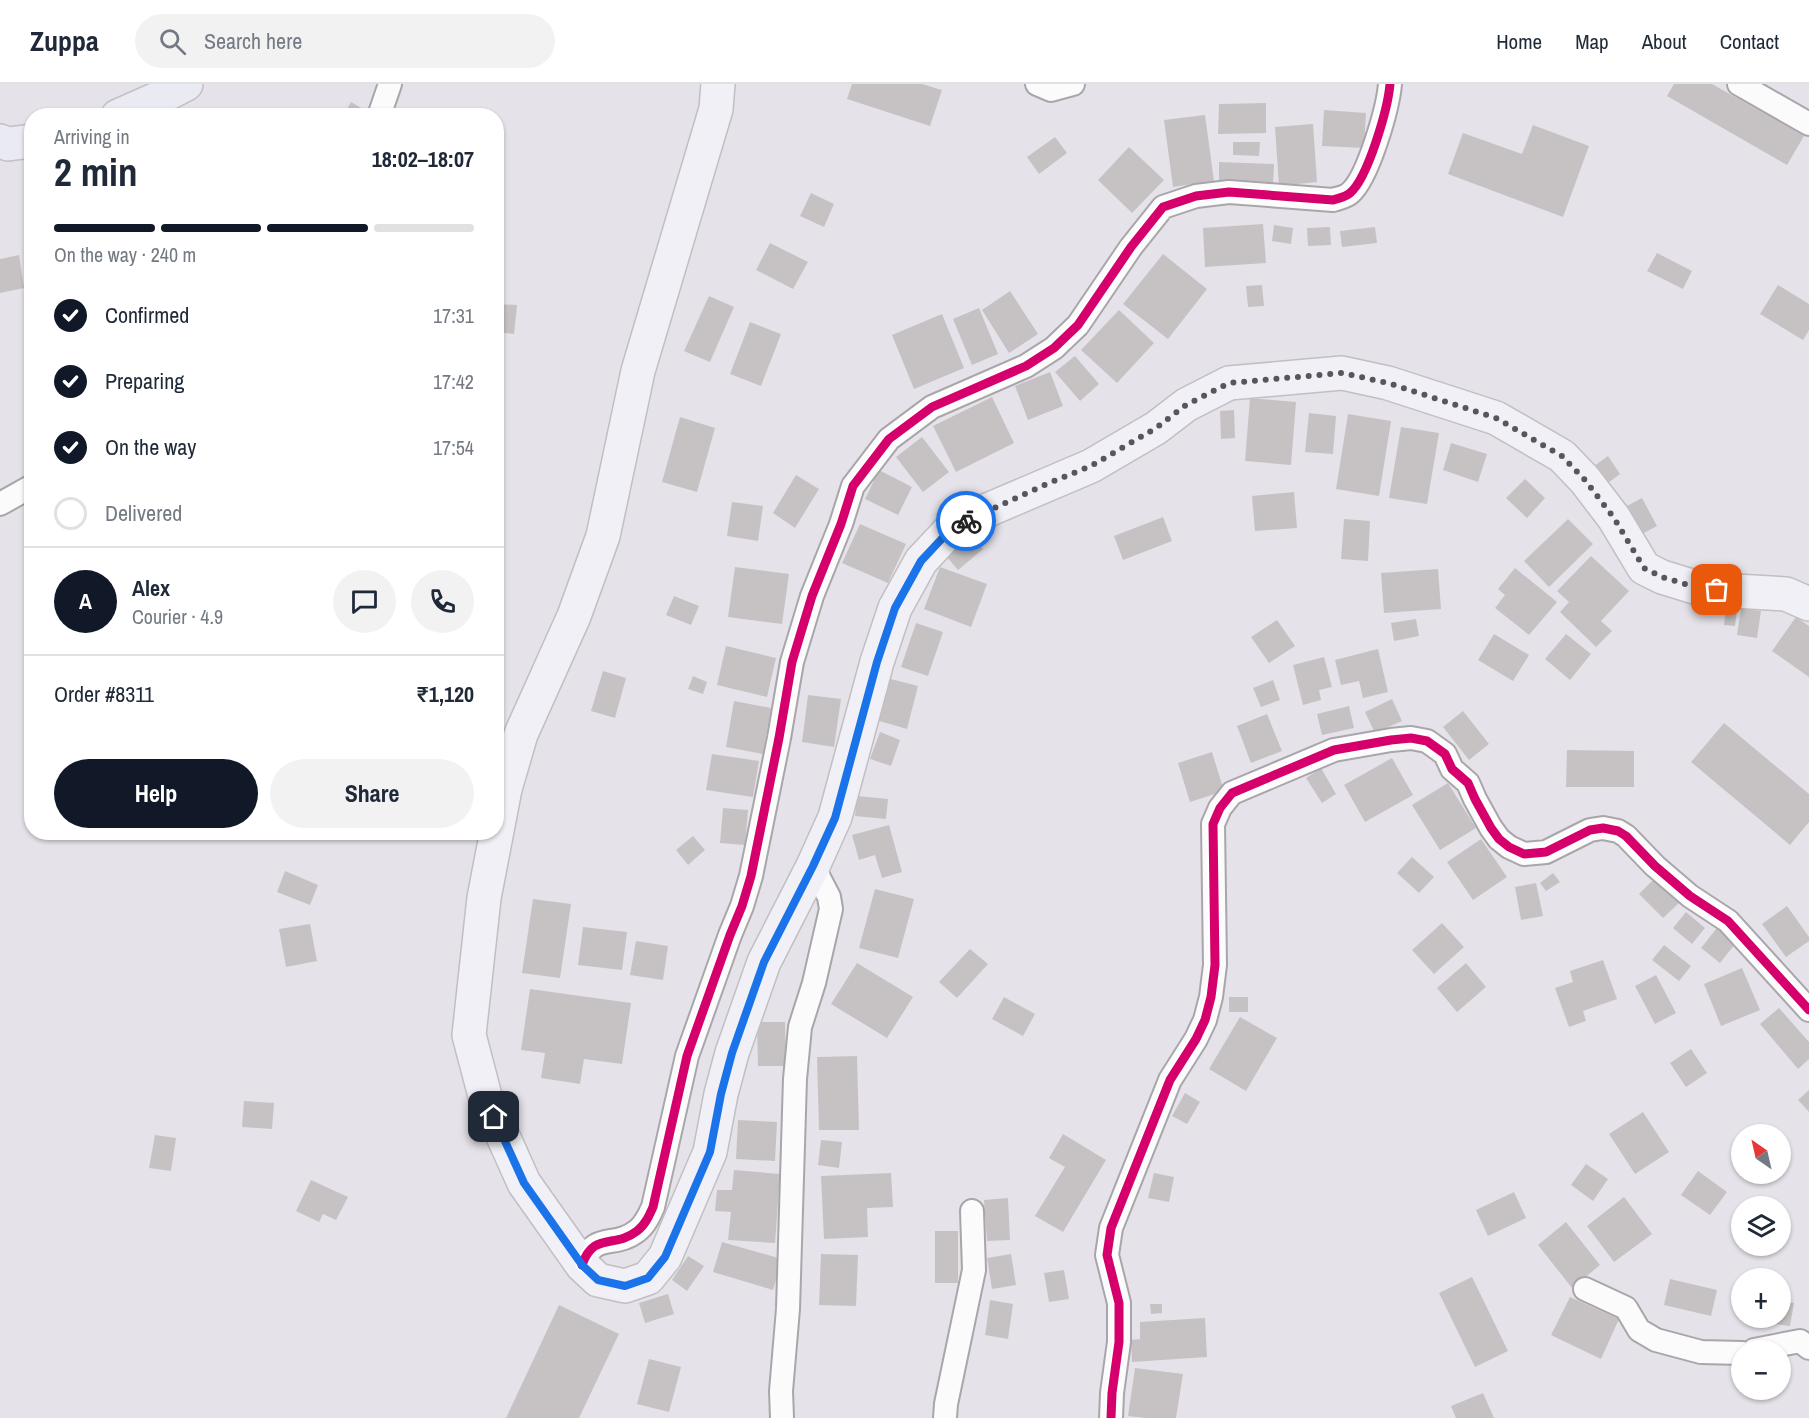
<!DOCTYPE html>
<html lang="en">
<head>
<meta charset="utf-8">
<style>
	body { margin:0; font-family:"Archivo Narrow",sans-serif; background:#f2f2f3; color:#1f2937; height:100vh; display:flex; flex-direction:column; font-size:22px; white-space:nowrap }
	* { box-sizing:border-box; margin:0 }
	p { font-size:20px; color:#747a83 }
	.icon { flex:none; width:33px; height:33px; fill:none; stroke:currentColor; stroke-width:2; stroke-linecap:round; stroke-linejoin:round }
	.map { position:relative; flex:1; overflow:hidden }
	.panel { position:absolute; left:24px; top:24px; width:480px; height:732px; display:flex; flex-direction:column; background:#fff; border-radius:24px; box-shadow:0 2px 4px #0004 }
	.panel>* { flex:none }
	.needle { width:39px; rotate:326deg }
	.tools { position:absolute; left:1731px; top:1040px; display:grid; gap:12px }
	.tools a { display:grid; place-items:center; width:60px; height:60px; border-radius:50%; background:#fff; box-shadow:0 2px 4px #0004; font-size:30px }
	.pin { position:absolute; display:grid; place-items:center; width:51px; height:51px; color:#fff; margin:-26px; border-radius:12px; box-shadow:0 3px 9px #0006 }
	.courier { position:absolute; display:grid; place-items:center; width:60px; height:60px; margin:-30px; border:4px solid #1a73e8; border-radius:50%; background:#fff; color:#222; box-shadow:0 2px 8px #0007 }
	.summary em { font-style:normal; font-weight:700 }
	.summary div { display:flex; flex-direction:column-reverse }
	.summary { display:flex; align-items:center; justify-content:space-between; height:102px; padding:0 30px }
	h1 { font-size:39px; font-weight:700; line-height:45px }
	.bar { display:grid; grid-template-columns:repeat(4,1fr); gap:9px 6px; align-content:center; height:72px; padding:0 30px }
	.bar i { height:8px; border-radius:4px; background:#e0e1e3 }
	.bar .selected { background:#111827 }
	.bar p { grid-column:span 4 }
	.line { display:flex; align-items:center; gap:15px; padding:0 30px; border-top:2px solid #e0e1e3 }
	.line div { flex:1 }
	.round { display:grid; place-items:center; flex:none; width:63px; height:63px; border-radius:32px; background:#f2f2f3 }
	ol { padding:0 30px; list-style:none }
	li { display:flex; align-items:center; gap:18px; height:66px }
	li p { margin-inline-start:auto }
	li .icon { padding:6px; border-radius:50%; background:#111827; color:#fff; stroke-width:4 }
	li:last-child { color:#747a83 }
	li i { width:33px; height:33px; border:3px solid #e0e1e3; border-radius:50% }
	.primary-button { display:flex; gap:12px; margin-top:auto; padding:12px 30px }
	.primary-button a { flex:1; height:69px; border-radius:36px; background:#111827; color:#fff; font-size:24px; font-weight:700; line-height:69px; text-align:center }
	.primary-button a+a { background:#f2f2f3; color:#1f2937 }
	header { display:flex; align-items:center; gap:36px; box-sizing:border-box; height:84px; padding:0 30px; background:#fff; border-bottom:2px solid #e0e1e3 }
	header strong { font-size:28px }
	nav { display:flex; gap:33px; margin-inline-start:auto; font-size:21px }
	.search { width:420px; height:54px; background:#f2f2f3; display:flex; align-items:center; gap:15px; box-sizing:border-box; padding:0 21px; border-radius:33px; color:#747a83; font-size:22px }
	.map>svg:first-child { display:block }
	.building { fill:#c6c2c4 }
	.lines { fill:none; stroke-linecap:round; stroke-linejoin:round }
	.street-casing { stroke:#a9a6ab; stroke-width:26 }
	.primary-casing { stroke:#c1bfc2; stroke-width:36 }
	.highway-casing { stroke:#c1bfc2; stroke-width:36 }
	.street { stroke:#fbfbfc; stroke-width:22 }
	.primary { stroke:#f0f0f6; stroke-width:33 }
	.highway { stroke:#e9eaf2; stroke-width:33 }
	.cycleway-casing { stroke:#fff; stroke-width:13 }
	.cycleway { stroke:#d6006c; stroke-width:9 }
	.done { stroke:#59565b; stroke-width:6; stroke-dasharray:0 10.8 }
	.route { stroke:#1a73e8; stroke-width:8 }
</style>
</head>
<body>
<header>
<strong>Zuppa</strong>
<div class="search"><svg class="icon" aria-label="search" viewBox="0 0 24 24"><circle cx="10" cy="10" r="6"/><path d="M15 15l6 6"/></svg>Search here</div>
<nav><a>Home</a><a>Map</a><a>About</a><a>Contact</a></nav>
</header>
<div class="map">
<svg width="1809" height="1334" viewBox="0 0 1809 1334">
	<rect width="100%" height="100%" fill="#e6e2e9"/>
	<path class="building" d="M 852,0 L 922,0 L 942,6 L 930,42 L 847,15 Z
		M 1674,0 L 1712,0 L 1804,52 L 1787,81 L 1667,12 Z
		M 351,18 L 370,29 L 369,32 L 343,32 Z
		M 1266,19 L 1266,49 L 1218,50 L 1219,20 Z
		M 1324,26 L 1366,29 L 1364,64 L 1322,62 Z
		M 1205,31 L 1214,97 L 1173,103 L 1164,36 Z
		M 1313,40 L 1317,98 L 1279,102 L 1275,43 Z
		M 1533,41 L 1589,62 L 1563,133 L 1448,90 L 1463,49 L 1522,70 Z
		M 1055,53 L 1067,69 L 1039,90 L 1027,73 Z
		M 1233,58 L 1260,58 L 1259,72 L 1233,71 Z
		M 1129,63 L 1164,96 L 1132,129 L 1098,96 Z
		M 1219,78 L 1274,80 L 1273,101 L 1219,99 Z
		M 811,109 L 834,120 L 824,143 L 800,132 Z
		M 1263,140 L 1266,179 L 1205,183 L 1203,144 Z
		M 1274,141 L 1293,144 L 1291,160 L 1272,157 Z
		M 1330,143 L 1331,161 L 1308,162 L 1307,144 Z
		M 1375,143 L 1377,159 L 1342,163 L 1340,147 Z
		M 770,159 L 808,178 L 793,205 L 756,186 Z
		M 1657,169 L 1692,187 L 1683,205 L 1647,187 Z
		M 1163,170 L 1207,205 L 1168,255 L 1123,220 Z
		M 19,171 L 24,204 L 0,209 L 0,175 Z
		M 1262,201 L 1264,222 L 1248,223 L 1246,202 Z
		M 1778,201 L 1809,220 L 1809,246 L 1803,256 L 1760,230 Z
		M 1010,207 L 1038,250 L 1009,269 L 982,226 Z
		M 709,212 L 734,223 L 710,278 L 684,267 Z
		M 496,220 L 517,221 L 514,250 L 496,248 Z
		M 979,224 L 998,270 L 972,281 L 953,235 Z
		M 1119,226 L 1154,259 L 1117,299 L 1081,266 Z
		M 942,230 L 964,284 L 914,305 L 892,251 Z
		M 750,238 L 781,250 L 761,302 L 730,290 Z
		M 1075,272 L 1099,300 L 1080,317 L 1055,288 Z
		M 1050,288 L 1063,322 L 1028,336 L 1015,302 Z
		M 992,313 L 1014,359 L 956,388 L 933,342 Z
		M 1250,314 L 1296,318 L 1291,381 L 1245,377 Z
		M 1234,326 L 1235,354 L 1221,355 L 1220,327 Z
		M 1309,329 L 1336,332 L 1333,370 L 1305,368 Z
		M 1348,330 L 1391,337 L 1379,412 L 1336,405 Z
		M 680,333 L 715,344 L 697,408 L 662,398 Z
		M 1401,343 L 1439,349 L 1427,420 L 1389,414 Z
		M 922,353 L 949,388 L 923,408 L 896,373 Z
		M 1451,359 L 1487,370 L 1478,398 L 1443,386 Z
		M 1608,372 L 1620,390 L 1608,399 L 1594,382 Z
		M 879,386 L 912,403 L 898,431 L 865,415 Z
		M 796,391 L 819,405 L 795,444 L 773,429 Z
		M 1525,395 L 1545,414 L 1527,434 L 1506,414 Z
		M 1294,408 L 1297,444 L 1255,447 L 1252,412 Z
		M 1642,414 L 1657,442 L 1642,450 L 1627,422 Z
		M 732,418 L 763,422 L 758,457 L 727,452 Z
		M 1163,433 L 1172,457 L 1123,476 L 1114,452 Z
		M 1344,435 L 1370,437 L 1368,477 L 1341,475 Z
		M 1568,435 L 1593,460 L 1549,503 L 1524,477 Z
		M 860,440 L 906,460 L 888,499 L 842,479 Z
		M 971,451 L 983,465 L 958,486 L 946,472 Z
		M 1591,472 L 1629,507 L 1601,537 L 1612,547 L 1596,563 L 1560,528 L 1569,518 L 1557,507 Z
		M 735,483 L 789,490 L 782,540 L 728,533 Z
		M 940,483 L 987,500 L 971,543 L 924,525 Z
		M 1515,484 L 1557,518 L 1529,551 L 1495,524 L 1505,511 L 1498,505 Z
		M 1438,485 L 1441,525 L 1384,529 L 1381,489 Z
		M 674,512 L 699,522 L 691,541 L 666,531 Z
		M 1726,524 L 1737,526 L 1735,542 L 1724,541 Z
		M 1741,525 L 1761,527 L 1757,554 L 1737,551 Z
		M 1796,533 L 1809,542 L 1809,593 L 1772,567 Z
		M 1416,535 L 1419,552 L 1394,557 L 1391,539 Z
		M 1277,536 L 1295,562 L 1269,579 L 1251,553 Z
		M 916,539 L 943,548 L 928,592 L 901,583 Z
		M 1494,550 L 1529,571 L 1513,597 L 1478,576 Z
		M 1566,550 L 1591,570 L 1570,596 L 1545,575 Z
		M 726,562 L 776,574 L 767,613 L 717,601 Z
		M 1378,565 L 1388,608 L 1363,614 L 1359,597 L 1341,601 L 1335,576 Z
		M 1324,573 L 1332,603 L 1319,606 L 1321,616 L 1303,621 L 1293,581 Z
		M 603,587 L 626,594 L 615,634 L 591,627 Z
		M 693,592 L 707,598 L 703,610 L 688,605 Z
		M 887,594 L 918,602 L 907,645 L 876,636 Z
		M 1273,596 L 1280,616 L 1261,623 L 1253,604 Z
		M 808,611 L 841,615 L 834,663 L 802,658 Z
		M 1392,615 L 1402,637 L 1375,649 L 1365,628 Z
		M 734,617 L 771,624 L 763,670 L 726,663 Z
		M 1349,622 L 1354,644 L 1322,651 L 1317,630 Z
		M 1463,627 L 1489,660 L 1469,676 L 1443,643 Z
		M 1267,630 L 1282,667 L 1251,679 L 1237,642 Z
		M 1724,639 L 1809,710 L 1809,738 L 1790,761 L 1691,678 Z
		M 880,648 L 900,656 L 891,682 L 870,675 Z
		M 1567,666 L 1634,667 L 1634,703 L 1566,703 Z
		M 1212,668 L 1224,707 L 1190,718 L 1178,679 Z
		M 712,670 L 759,677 L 753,713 L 706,706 Z
		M 1392,674 L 1413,711 L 1365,738 L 1344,701 Z
		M 1321,684 L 1336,710 L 1322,719 L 1306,694 Z
		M 1448,699 L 1476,744 L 1440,766 L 1412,721 Z
		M 857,712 L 888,715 L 886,735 L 855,732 Z
		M 723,724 L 748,726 L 745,761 L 720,759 Z
		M 889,741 L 902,788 L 882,794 L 875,771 L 859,776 L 852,751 Z
		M 693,752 L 705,766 L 688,781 L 676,766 Z
		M 1481,755 L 1507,793 L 1473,816 L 1447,778 Z
		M 1412,773 L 1434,793 L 1419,809 L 1397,789 Z
		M 285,787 L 318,801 L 310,821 L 277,808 Z
		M 1553,789 L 1560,798 L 1546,807 L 1540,799 Z
		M 1655,794 L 1679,819 L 1663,834 L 1639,810 Z
		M 1536,799 L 1543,832 L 1521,836 L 1515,803 Z
		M 875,805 L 914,815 L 898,874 L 859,864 Z
		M 533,815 L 571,820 L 560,894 L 522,889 Z
		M 1787,822 L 1809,853 L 1809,857 L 1786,873 L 1762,840 Z
		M 1686,828 L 1705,844 L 1692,860 L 1673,844 Z
		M 1442,839 L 1464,863 L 1434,890 L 1412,866 Z
		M 310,840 L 317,877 L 286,883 L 279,845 Z
		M 1720,840 L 1739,855 L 1720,879 L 1701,864 Z
		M 583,843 L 627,848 L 622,886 L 578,881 Z
		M 636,857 L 668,862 L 663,896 L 630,891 Z
		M 1664,861 L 1691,882 L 1679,897 L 1652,876 Z
		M 970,865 L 988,880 L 957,914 L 939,898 Z
		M 1603,876 L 1617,915 L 1583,927 L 1586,937 L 1569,943 L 1555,904 L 1573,898 L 1570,887 Z
		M 857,879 L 913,913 L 887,954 L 831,920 Z
		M 1466,879 L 1486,903 L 1457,928 L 1437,904 Z
		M 1742,884 L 1760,926 L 1721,942 L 1704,900 Z
		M 1656,891 L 1676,929 L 1655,940 L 1635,902 Z
		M 530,905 L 631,919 L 622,980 L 584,975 L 580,1000 L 541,994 L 545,969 L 521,966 Z
		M 1004,913 L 1035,930 L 1023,952 L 992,935 Z
		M 1229,913 L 1248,913 L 1248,928 L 1229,928 Z
		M 1779,924 L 1809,958 L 1809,975 L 1798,985 L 1760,940 Z
		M 1240,933 L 1277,954 L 1246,1007 L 1209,985 Z
		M 757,938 L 785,938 L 786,982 L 758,982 Z
		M 1691,965 L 1707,989 L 1686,1003 L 1670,979 Z
		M 857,972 L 859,1046 L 819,1046 L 817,973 Z
		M 1809,1006 L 1809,1028 L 1798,1016 Z
		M 1185,1009 L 1200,1018 L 1187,1040 L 1172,1032 Z
		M 244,1017 L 274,1019 L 272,1045 L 242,1043 Z
		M 1643,1028 L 1669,1068 L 1635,1090 L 1609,1050 Z
		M 738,1036 L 777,1038 L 775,1077 L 736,1075 Z
		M 1063,1050 L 1106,1076 L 1063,1148 L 1035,1132 L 1065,1083 L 1049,1074 Z
		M 155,1051 L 176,1054 L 171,1087 L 149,1084 Z
		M 821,1056 L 842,1058 L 839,1084 L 818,1081 Z
		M 1586,1080 L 1608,1095 L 1593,1117 L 1571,1101 Z
		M 734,1086 L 780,1090 L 775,1159 L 728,1156 L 731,1128 L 715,1127 L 717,1106 L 732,1106 Z
		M 1698,1087 L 1727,1108 L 1710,1131 L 1681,1111 Z
		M 891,1089 L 893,1123 L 867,1124 L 868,1153 L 824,1155 L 821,1092 Z
		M 1154,1089 L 1174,1093 L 1169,1118 L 1148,1114 Z
		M 311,1096 L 348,1113 L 336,1136 L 323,1130 L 319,1138 L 296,1127 Z
		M 1514,1108 L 1526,1134 L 1488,1152 L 1476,1126 Z
		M 1624,1113 L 1652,1150 L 1614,1178 L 1587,1142 Z
		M 1008,1114 L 1010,1156 L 987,1157 L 984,1116 Z
		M 1566,1138 L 1600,1181 L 1572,1204 L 1538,1161 Z
		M 935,1147 L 958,1147 L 958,1199 L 935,1199 Z
		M 722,1158 L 782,1175 L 773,1206 L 713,1188 Z
		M 821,1170 L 858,1171 L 856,1222 L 819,1221 Z
		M 1011,1170 L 1016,1201 L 992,1205 L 987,1174 Z
		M 688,1172 L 704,1182 L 687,1207 L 672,1196 Z
		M 1064,1186 L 1069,1215 L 1049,1218 L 1044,1189 Z
		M 1472,1193 L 1508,1267 L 1475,1283 L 1439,1209 Z
		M 1670,1195 L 1717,1206 L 1711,1232 L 1664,1221 Z
		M 668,1210 L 674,1230 L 645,1239 L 639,1219 Z
		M 1570,1213 L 1619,1235 L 1601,1275 L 1551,1251 Z
		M 990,1216 L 1013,1220 L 1008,1255 L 985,1251 Z
		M 1780,1217 L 1794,1219 L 1790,1242 L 1767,1239 L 1768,1233 L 1780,1233 Z
		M 1150,1220 L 1162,1220 L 1162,1229 L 1151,1230 Z
		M 559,1221 L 619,1250 L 579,1334 L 506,1334 Z
		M 1205,1234 L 1207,1273 L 1132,1278 L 1131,1256 L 1140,1255 L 1140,1238 Z
		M 649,1275 L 681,1283 L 669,1328 L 637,1320 Z
		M 1135,1284 L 1183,1290 L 1176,1334 L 1146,1334 L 1128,1332 Z
		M 1483,1309 L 1494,1334 L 1456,1334 L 1451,1322 Z"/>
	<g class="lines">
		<defs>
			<path id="street" d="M 1037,0 L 1051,6 L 1073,0
				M 1739,0 L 1809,40
				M 379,32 L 390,0
				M 0,420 L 32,402
				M 582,1181 C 594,1147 614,1165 637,1147 C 645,1141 649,1132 653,1123 L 687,972 L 730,851 L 742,822 L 751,792 L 779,654 L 792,578 L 812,512 L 841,440 L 853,402 L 889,355 L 932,323 L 1026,282 L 1054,264 L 1078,241 L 1131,163 L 1163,123 L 1196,112 L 1229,108 L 1333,116 C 1339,114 1346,113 1350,109 C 1368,94 1388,24 1390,0
				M 1585,1205 L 1626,1224 L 1639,1246 L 1656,1256 L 1701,1268 L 1742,1269
				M 1754,1266 L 1800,1257 L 1809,1264
				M 782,1334 L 781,1307 L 788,1225 L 795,995 L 800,943 L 814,899 L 831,825 L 829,813 L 813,782
				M 945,1334 L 946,1320 L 974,1186 L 972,1127
				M 1111,1334 L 1112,1309 L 1119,1258 L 1119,1219 L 1107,1171 L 1111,1144 L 1170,996 L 1196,955 L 1205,936 L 1211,913 L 1215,881 L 1213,740 L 1220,724 L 1232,709 L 1334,666 L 1391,656 L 1411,654 L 1427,657 L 1445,670 L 1452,685 L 1468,699 L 1475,715 L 1491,744 L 1499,755 L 1509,763 L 1524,770 L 1546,768 L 1590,746 L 1603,744 L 1618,747 L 1626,752 L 1655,782 L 1690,812 L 1728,837 L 1809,926"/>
			<path id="primary" d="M 718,0 L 716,25 L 638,287 L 603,452 L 574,532 L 521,650 L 505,705 L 484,814 L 469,951 L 485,1012 L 524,1099 L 582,1181 L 598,1196 L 625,1202 L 648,1194 L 665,1173 L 710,1068 L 721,1010 L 732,969 L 764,878 L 813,782 L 835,733 L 877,578 L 895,524 L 921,477 L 950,446 L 976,431 L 1091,382 L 1156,344 L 1186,321 L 1229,299 L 1342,289 L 1388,299 L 1496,334 L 1562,372 L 1585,396 L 1614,434 L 1644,484 L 1662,493 L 1701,505 L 1786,510 L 1809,520"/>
			<path id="highway" d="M 118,32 L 159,14 L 186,0
				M 0,57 L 8,60 L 32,57"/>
		</defs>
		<use href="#street" class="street-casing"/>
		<use href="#primary" class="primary-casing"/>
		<use href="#highway" class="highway-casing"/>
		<use href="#street" class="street"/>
		<use href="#primary" class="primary"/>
		<use href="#highway" class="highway"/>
		<defs>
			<path id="cycleway" d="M 582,1181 C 594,1147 614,1165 637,1147 C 645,1141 649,1132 653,1123 L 687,972 L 730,851 L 742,822 L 751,792 L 779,654 L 792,578 L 812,512 L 841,440 L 853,402 L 889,355 L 932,323 L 1026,282 L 1054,264 L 1078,241 L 1131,163 L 1163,123 L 1196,112 L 1229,108 L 1333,116 C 1339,114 1346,113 1350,109 C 1368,94 1388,24 1390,0
				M 1111,1334 L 1112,1309 L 1119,1258 L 1119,1219 L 1107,1171 L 1111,1144 L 1170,996 L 1196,955 L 1205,936 L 1211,913 L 1215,881 L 1213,740 L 1220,724 L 1232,709 L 1334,666 L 1391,656 L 1411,654 L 1427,657 L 1445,670 L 1452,685 L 1468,699 L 1475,715 L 1491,744 L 1499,755 L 1509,763 L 1524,770 L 1546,768 L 1590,746 L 1603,744 L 1618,747 L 1626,752 L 1655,782 L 1690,812 L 1728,837 L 1809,926"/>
		</defs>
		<use href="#cycleway" class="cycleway-casing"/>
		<use href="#cycleway" class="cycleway"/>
	</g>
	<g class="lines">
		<path class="done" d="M 966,437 L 1049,399 L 1091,382 L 1156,344 L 1186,321 L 1229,299 L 1342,289 L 1388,299 L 1496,334 L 1562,372 L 1585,396 L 1614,434 L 1644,484 L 1662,493 L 1701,505 L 1717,506"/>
		<path class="route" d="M 494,1033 L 524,1099 L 582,1181 L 598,1196 L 625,1202 L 648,1194 L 665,1173 L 710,1068 L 721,1010 L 732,969 L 764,878 L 813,782 L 835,734 L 877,578 L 895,524 L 921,477 L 950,446 L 966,437"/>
	</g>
</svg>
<div class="tools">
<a><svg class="needle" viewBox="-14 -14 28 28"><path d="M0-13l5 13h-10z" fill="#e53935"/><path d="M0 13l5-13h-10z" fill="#747a83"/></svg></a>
<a><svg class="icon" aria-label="layers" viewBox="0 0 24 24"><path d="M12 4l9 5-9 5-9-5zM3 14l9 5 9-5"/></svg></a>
<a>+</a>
<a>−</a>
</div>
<div class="pin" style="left:1717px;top:506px;background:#ea580c"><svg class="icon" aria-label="bag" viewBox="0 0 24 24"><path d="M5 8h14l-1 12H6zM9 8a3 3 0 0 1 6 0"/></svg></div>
<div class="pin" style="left:494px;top:1033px;background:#1f2937"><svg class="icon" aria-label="home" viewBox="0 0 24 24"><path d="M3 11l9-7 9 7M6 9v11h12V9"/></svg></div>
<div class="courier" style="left:966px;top:437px"><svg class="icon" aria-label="bike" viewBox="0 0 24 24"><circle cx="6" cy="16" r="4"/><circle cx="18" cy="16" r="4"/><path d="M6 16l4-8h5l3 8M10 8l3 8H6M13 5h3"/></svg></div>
<section class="panel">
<div class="summary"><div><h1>2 min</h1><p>Arriving in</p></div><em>18:02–18:07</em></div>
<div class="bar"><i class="selected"></i><i class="selected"></i><i class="selected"></i><i></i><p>On the way · 240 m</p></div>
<ol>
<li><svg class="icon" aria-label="check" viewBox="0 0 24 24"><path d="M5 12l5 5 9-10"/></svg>Confirmed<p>17:31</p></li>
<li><svg class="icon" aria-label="check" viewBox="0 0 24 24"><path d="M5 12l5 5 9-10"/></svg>Preparing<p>17:42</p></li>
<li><svg class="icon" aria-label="check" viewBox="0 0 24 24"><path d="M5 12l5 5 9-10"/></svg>On the way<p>17:54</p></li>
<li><i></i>Delivered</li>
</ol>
<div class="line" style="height:108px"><b class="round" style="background:#111827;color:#fff">A</b><div><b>Alex</b><p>Courier · 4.9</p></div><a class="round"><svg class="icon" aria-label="chat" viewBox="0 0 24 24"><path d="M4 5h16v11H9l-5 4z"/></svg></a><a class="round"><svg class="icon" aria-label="phone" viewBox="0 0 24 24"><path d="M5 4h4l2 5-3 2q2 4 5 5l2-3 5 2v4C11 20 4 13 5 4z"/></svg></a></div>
<div class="line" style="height:78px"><div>Order #8311</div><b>₹1,120</b></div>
<div class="primary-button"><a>Help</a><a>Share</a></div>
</section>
</div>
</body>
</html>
